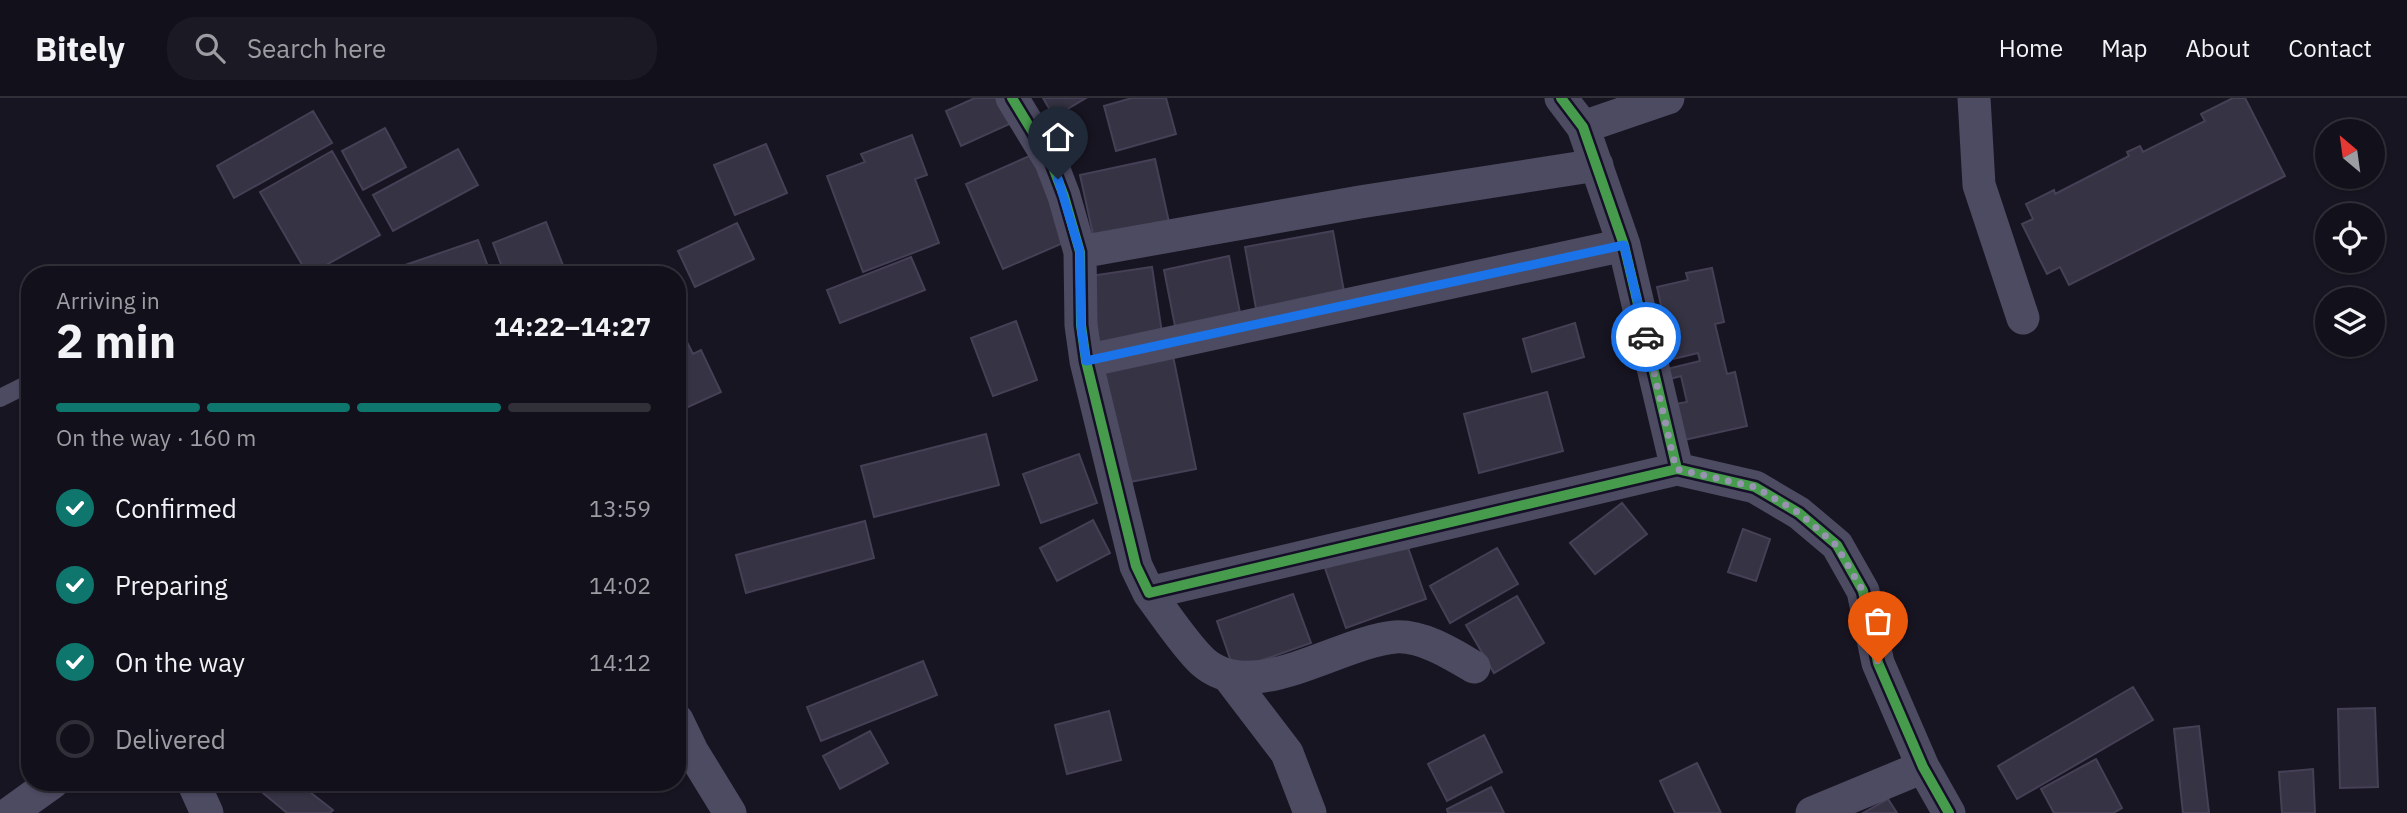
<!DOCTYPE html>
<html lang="en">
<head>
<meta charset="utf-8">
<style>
	body { margin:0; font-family:"IBM Plex Sans",sans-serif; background:#1b1923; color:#f1f3f6; height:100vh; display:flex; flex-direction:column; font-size:26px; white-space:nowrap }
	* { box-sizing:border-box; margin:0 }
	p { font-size:23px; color:#9c9da2 }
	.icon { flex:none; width:38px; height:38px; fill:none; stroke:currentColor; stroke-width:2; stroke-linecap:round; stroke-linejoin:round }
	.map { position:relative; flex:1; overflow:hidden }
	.side { position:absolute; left:21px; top:168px; width:665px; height:525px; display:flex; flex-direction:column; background:#12101a; border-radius:28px; box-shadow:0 2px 5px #0004,0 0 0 2px #313039 }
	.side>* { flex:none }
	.needle { width:46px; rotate:331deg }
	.controls { position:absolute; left:2315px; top:21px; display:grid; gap:14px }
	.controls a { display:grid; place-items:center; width:70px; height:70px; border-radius:50%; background:#12101a; box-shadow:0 2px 5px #0004,0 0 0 2px #313039; font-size:35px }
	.pin { position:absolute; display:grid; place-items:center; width:60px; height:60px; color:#fff; margin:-72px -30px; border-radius:50% 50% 50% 0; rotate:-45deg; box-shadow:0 0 7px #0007 }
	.pin .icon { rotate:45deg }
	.courier { position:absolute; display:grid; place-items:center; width:70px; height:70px; margin:-35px; border:5px solid #1a73e8; border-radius:50%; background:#fff; color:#222; box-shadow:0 2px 9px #0007 }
	.head em { font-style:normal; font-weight:700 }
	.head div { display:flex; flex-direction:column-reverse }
	.head { display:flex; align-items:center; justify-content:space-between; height:119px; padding:0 35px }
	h1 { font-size:46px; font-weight:700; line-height:52px }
	.bar { display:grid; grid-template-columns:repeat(4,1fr); gap:10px 7px; align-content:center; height:84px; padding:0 35px }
	.bar i { height:9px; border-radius:5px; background:#313039 }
	.bar .current { background:#0f766e }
	.bar p { grid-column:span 4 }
	ol { padding:0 35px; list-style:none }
	li { display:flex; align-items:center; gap:21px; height:77px }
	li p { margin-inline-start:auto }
	li .icon { padding:7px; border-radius:50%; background:#0f766e; color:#fff; stroke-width:4 }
	li:last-child { color:#9c9da2 }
	li i { width:38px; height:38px; border:4px solid #313039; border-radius:50% }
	header { display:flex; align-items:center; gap:42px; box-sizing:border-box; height:98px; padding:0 35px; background:#12101a; border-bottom:2px solid #313039 }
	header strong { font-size:33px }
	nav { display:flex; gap:38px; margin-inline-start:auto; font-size:24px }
	.search { width:490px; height:63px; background:#1b1923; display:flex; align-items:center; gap:18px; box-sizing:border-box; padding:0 24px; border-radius:28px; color:#9c9da2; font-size:26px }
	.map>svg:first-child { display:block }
	.building { fill:#363344; stroke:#454055; stroke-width:2 }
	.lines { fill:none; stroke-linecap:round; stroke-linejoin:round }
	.service { stroke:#4d4b62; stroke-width:18 }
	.minor { stroke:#4d4b62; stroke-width:33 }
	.cycleway-casing { stroke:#151027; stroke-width:15 }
	.cycleway { stroke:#469c4c; stroke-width:10 }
	.done { stroke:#9893b1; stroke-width:7; stroke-dasharray:0 12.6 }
	.route { stroke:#1a73e8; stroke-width:9 }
</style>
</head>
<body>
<header>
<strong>Bitely</strong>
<div class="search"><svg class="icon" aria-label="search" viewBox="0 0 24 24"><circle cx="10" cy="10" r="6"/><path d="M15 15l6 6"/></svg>Search here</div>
<nav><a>Home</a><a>Map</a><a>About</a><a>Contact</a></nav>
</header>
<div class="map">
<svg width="2407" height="715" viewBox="0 0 2407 715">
	<rect width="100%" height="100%" fill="#181522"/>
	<path class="building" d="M 975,0 L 1005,0 L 1016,23 L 961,48 L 946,13 Z
		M 1043,0 L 1086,0 L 1054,19 Z
		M 1132,0 L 1166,0 L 1176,36 L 1116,53 L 1104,8 Z
		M 2233,0 L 2245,0 L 2285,78 L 2069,187 L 2060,169 L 2047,176 L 2022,126 L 2033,121 L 2026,106 L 2054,92 L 2055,96 L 2129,58 L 2127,54 L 2140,48 L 2143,54 L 2205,23 L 2201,16 Z
		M 313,13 L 332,45 L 234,100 L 217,68 Z
		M 385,30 L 406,69 L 363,92 L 342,53 Z
		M 912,37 L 927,77 L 915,81 L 939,145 L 863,174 L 827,78 L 865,64 L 861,56 Z
		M 766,46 L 787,95 L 735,117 L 714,67 Z
		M 458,51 L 478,87 L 393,133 L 373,97 Z
		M 332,53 L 380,137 L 308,177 L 260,94 Z
		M 1034,56 L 1070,142 L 1003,171 L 966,86 Z
		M 1155,61 L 1169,124 L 1094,141 L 1080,77 Z
		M 546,124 L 566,175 L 505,177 L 493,145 Z
		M 737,125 L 754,161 L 695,189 L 678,153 Z
		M 1333,133 L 1345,199 L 1257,216 L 1245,149 Z
		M 478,142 L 490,174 L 483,177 L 376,177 Z
		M 1229,158 L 1241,220 L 1176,233 L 1164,172 Z
		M 911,159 L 925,192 L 840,225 L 827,192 Z
		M 1152,169 L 1162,235 L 1099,244 L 1090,178 Z
		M 1712,170 L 1724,224 L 1715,226 L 1727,276 L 1735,274 L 1747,328 L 1684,342 L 1675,306 L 1687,304 L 1681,278 L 1670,281 L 1667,271 L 1700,263 L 1698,255 L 1673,261 L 1657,189 L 1688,182 L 1686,175 Z
		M 1016,223 L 1037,282 L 993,298 L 971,240 Z
		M 677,224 L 693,256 L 701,252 L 721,294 L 677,314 Z
		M 1575,225 L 1584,259 L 1532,274 L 1523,241 Z
		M 1173,258 L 1196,371 L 1120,386 L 1097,273 Z
		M 1547,294 L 1563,353 L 1479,375 L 1464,316 Z
		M 986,336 L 999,387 L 874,419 L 861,368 Z
		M 1079,356 L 1097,405 L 1041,425 L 1023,376 Z
		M 1622,405 L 1647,436 L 1595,476 L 1570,445 Z
		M 1093,422 L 1110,455 L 1057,483 L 1040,450 Z
		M 865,423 L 874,460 L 746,495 L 736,457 Z
		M 1743,431 L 1770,441 L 1756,483 L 1728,474 Z
		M 1405,441 L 1426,501 L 1346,530 L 1325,470 Z
		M 1497,450 L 1518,486 L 1450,525 L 1430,488 Z
		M 1293,496 L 1311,545 L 1234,572 L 1217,523 Z
		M 1517,498 L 1544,545 L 1494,575 L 1466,527 Z
		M 923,563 L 937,597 L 821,643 L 807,609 Z
		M 2133,589 L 2153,622 L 2017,701 L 1998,668 Z
		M 2375,610 L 2378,689 L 2340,690 L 2338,611 Z
		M 1109,613 L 1121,662 L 1067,676 L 1055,627 Z
		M 2199,628 L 2209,715 L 2183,715 L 2174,631 Z
		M 870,633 L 888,665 L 840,691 L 823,658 Z
		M 1484,637 L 1502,674 L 1447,703 L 1428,666 Z
		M 2096,661 L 2122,710 L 2113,715 L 2054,715 L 2041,691 Z
		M 1697,665 L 1721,715 L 1675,715 L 1660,683 Z
		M 2313,671 L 2315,715 L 2282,715 L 2279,674 Z
		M 250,684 L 297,684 L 333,712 L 330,715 L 287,715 Z
		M 1491,689 L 1504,715 L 1448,715 L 1447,711 Z
		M 1888,701 L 1897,715 L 1863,715 Z"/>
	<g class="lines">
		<path class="service" d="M 0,300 L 30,285"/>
		<path class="minor" d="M 1012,0 L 1051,64 L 1064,98 L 1080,154 L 1081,227 L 1086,263 L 1136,468 L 1149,495 L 1677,371
			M 1561,0 L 1583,29 L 1624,147 L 1677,371 L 1755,389 L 1799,415 L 1837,447 L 1863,493 L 1878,565 L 1923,669 L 1949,715
			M 1974,0 L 1979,87 L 2023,220
			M 1583,29 L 1668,0
			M 1080,154 L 1360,104 L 1597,67
			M 1086,263 L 1624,147
			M 1149,495 C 1164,515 1185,547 1202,563 C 1252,609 1338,544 1395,539 C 1422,537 1452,556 1474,569
			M 1229,579 L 1287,655 L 1310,715
			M 677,622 L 692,653 L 730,715
			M 193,684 L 207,715
			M 10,715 L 53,684
			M 1812,715 L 1923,669"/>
		<defs>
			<path id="cycleway" d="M 1012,0 L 1051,64 L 1064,98 L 1080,154 L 1081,227 L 1086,263 L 1136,468 L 1149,495 L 1677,371
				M 1561,0 L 1583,29 L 1624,147 L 1677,371 L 1755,389 L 1799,415 L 1837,447 L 1863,493 L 1878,565 L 1923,669 L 1949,715"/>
		</defs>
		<use href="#cycleway" class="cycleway-casing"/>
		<use href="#cycleway" class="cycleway"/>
	</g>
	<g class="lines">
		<path class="done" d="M 1646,239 L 1676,371 L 1755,389 L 1799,415 L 1836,447 L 1863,493 L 1878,565"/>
		<path class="route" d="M 1058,81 L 1080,154 L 1081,228 L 1086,263 L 1624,147 L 1646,239"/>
	</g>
</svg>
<div class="controls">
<a><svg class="needle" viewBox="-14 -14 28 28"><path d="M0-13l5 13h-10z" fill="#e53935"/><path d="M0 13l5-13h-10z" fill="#9c9da2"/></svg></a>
<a><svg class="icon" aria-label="locate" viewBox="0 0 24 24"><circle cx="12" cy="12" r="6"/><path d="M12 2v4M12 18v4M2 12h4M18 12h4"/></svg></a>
<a><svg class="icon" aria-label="layers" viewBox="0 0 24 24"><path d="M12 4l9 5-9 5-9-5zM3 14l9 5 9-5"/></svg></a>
</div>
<div class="pin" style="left:1878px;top:565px;background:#ea580c"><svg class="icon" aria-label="bag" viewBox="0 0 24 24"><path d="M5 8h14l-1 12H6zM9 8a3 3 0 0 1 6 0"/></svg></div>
<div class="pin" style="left:1058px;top:81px;background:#1f2937"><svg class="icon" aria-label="home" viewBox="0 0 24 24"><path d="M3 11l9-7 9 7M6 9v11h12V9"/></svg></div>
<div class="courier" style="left:1646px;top:239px"><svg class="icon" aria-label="car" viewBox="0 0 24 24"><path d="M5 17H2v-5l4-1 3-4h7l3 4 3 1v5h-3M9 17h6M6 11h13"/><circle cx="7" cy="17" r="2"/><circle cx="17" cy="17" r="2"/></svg></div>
<section class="side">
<div class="head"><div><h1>2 min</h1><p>Arriving in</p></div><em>14:22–14:27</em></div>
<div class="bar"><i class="current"></i><i class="current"></i><i class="current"></i><i></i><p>On the way · 160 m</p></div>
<ol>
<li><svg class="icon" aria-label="check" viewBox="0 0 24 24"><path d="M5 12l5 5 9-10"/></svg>Confirmed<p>13:59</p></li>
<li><svg class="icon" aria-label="check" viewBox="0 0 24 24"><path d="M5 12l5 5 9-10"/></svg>Preparing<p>14:02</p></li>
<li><svg class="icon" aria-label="check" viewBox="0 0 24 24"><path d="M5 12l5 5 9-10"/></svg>On the way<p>14:12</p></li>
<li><i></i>Delivered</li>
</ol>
</section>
</div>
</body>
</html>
